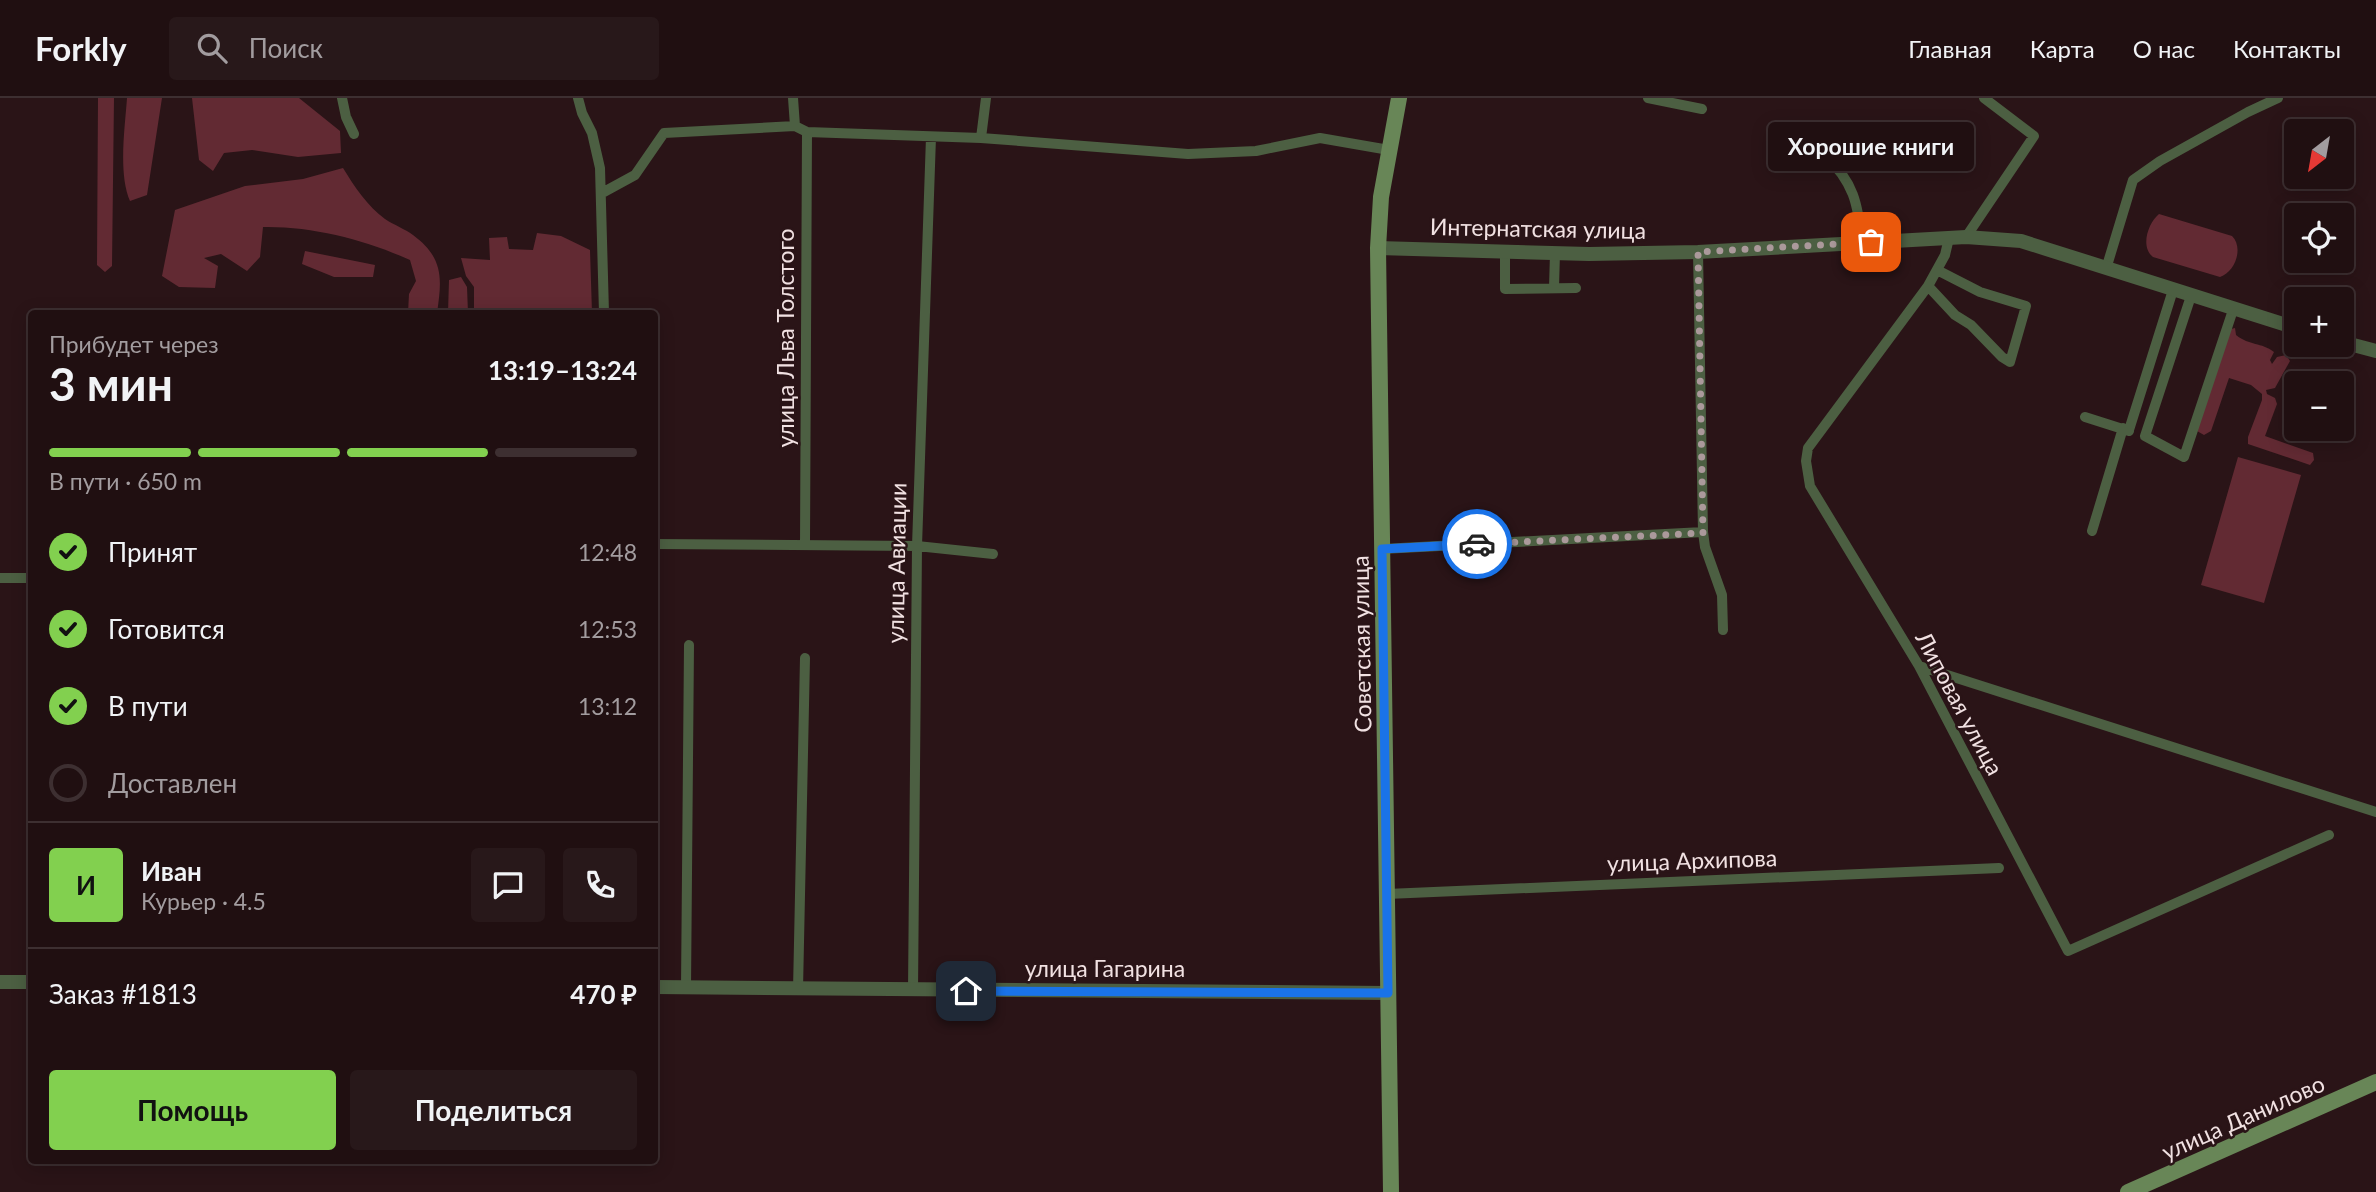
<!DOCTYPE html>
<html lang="ru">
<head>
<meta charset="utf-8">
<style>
	body { margin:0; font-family:Lato,sans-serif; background:#28181a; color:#f1f3f6; height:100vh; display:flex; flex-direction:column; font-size:26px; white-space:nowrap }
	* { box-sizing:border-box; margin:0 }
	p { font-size:23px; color:#a29c9f }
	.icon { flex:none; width:38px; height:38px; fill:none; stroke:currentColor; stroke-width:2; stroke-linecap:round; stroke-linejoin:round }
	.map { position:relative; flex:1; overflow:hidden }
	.details { position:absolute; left:28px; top:212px; width:630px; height:854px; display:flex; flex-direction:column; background:#200f11; border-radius:7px; box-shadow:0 4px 18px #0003,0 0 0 2px #3d2f31 }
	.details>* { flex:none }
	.needle { width:46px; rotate:211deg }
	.controls { position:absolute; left:2284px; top:21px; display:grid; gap:14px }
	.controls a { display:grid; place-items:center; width:70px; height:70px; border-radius:7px; background:#200f11; box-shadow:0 4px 18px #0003,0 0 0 2px #3d2f31; font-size:35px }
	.pin { position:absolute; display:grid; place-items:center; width:60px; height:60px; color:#fff; margin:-30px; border-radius:14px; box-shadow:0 4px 10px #0006 }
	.courier { position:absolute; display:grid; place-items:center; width:70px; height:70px; margin:-35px; border:5px solid #1a73e8; border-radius:50%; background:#fff; color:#222; box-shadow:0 2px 9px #0007 }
	.bubble { position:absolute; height:49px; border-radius:7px; background:#200f11; box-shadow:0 4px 18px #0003,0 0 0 2px #3d2f31; font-size:23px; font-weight:700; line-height:49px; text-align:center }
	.headline em { font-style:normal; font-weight:700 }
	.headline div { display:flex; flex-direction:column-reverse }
	.headline { display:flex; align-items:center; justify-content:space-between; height:119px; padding:0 21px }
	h1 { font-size:46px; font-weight:700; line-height:52px }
	.bar { display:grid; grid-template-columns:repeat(4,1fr); gap:10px 7px; align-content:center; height:84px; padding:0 21px }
	.bar i { height:9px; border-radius:5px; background:#3d2f31 }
	.bar .on { background:#82d04f }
	.bar p { grid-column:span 4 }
	.line { display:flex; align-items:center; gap:18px; padding:0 21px; border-top:2px solid #3d2f31 }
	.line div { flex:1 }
	.round { display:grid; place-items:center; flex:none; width:74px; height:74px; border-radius:7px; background:#28181a }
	ol { padding:0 21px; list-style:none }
	li { display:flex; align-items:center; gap:21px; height:77px }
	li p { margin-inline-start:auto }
	li .icon { padding:7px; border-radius:50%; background:#82d04f; color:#111; stroke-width:4 }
	li:last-child { color:#a29c9f }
	li i { width:38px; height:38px; border:4px solid #3d2f31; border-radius:50% }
	.cta { display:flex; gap:14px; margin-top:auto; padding:14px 21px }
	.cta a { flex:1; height:80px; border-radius:7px; background:#82d04f; color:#111; font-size:28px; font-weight:700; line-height:80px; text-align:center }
	.cta a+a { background:#28181a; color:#f1f3f6 }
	header { display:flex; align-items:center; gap:42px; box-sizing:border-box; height:98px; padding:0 35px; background:#200f11; border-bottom:2px solid #3d2f31 }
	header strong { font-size:33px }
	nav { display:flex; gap:38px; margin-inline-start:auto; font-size:24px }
	.search { width:490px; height:63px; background:#28181a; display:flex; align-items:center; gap:18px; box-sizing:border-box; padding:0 24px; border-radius:7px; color:#a29c9f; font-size:26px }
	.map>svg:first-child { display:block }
	.green { fill:#622a33 }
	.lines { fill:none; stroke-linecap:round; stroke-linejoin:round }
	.minor { stroke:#4c5f42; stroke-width:10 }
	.tertiary { stroke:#4c5f42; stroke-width:14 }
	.secondary { stroke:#688657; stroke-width:16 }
	.done { stroke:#ab999b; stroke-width:7; stroke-dasharray:0 12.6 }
	.route { stroke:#1a73e8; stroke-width:9 }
	.labels { text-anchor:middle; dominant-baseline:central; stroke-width:5; stroke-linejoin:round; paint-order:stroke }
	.street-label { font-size:23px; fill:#f1e1e2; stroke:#2a1417 }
</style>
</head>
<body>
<header>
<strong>Forkly</strong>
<div class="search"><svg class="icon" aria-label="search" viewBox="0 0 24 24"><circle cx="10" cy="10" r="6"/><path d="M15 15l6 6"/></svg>Поиск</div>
<nav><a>Главная</a><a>Карта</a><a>О нас</a><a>Контакты</a></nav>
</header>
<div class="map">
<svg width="2376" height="1094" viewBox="0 0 2376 1094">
	<rect width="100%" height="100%" fill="#2a1417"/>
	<path class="green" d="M 98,0 L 114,0 L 112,168 L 105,174 L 97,167 Z
		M 127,0 L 162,0 L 147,97 L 130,103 C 118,76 125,29 127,0 Z
		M 192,0 L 299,0 L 340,33 L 341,55 L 298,59 L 252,52 L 224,55 L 213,73 L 199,62 Z
		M 343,70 C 354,88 368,109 385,121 C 394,127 405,131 413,137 C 444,160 442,181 437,215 L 408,215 L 409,196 L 416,183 L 410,162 C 366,142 312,128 263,129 L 260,159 L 247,173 L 221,156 L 204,160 L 218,168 L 215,190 L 179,189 L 162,178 L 175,112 L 245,88 L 303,81 Z
		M 2159,116 L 2232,138 C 2244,150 2235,174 2220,179 L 2153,159 C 2140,149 2148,125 2159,116 Z
		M 537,135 L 561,138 L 590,152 L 592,215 L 474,215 L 474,189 L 466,178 L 461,160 L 490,162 L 489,140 L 507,139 L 509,151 L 533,152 Z
		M 305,153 L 375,167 L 373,179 L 334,179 L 302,166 Z
		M 461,179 L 467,189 L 468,215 L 448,215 L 449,182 Z
		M 2235,230 L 2236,237 C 2250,248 2261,244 2274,254 L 2270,262 L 2272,266 L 2277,259 L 2286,257 L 2290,263 L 2275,290 L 2266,292 L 2267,296 L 2275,300 L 2277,306 L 2265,338 L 2313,355 L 2314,362 L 2310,367 L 2248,346 L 2248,339 L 2262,302 L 2262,296 L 2251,287 L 2229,280 L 2211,333 L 2204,337 L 2197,333 L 2231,231 Z
		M 2238,359 L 2301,377 L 2264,505 L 2201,487 Z"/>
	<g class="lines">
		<path class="minor" d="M 342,0 L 346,19 L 354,36
			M 578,0 L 582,15 L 592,35 L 600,70 L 604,215
			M 793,0 L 795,28
			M 1648,0 L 1702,11
			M 981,40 L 986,0
			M 1824,56 C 1854,84 1858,106 1862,144
			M 602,95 L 635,77 L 664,35 L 795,28 L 807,34 L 981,40 L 1188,56 L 1256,53 L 1320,40 L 1389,52
			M 1966,139 L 2034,38 L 1984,0
			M 1949,140 L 1945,157 L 1928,188 L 1808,350 L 1806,363 L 1810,388 L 1919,568 L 2068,853 L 2329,737
			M 1505,154 L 1505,191 L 1576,190
			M 1698,154 L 1703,434 L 1705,449 L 1722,497 L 1723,532
			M 2106,171 L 2133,82 L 2160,63 L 2248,14 L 2278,0
			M 1928,188 L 1955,217 L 1971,227 L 2002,259 L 2010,264 L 2026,208 L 1980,194 L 1937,172
			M 1554,190 L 1555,155
			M 2191,198 L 2145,338 L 2184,359 L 2233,212
			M 2085,319 L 2129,333
			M 2129,332 L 2173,192
			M 2092,433 L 2123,330
			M 654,446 L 917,448 L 993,456
			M 805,446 L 807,34
			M 1382,451 L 1703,434
			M 0,480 L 32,480
			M 1919,568 L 2376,714
			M 1387,796 L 1999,770
			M 686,890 L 689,547
			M 798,892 L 805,560
			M 913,893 L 917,448 L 931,39"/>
		<path class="tertiary" d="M 1378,150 L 1589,156 L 1698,154 L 1966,139 L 2021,143 L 2296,230
			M 2342,244 L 2376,253
			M 0,884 L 32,884
			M 654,889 L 1388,895"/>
		<path class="secondary" d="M 1391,1094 L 1378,150 L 1381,99 L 1399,0
			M 2128,1094 L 2376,984"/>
	</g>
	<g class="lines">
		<path class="done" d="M 1477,446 L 1703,435 L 1698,154 L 1871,144"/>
		<path class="route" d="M 966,893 L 1388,895 L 1382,451 L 1477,446"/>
	</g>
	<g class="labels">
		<g class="street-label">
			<text transform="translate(1538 130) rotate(1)">Интернатская улица</text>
			<text transform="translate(785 240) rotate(-90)">улица Льва Толстого</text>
			<text transform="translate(896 465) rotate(-89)">улица Авиации</text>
			<text transform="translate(1361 546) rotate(-91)">Советская улица</text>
			<text transform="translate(1960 605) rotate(62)">Липовая улица</text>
			<text transform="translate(1692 762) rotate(-2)">улица Архипова</text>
			<text x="1105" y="870">улица Гагарина</text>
			<text transform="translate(2243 1019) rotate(-24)">улица Данилово</text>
		</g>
	</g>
</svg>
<div class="controls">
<a><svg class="needle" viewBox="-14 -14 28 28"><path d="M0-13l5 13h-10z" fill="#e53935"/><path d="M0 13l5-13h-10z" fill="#a29c9f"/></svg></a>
<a><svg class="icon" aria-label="locate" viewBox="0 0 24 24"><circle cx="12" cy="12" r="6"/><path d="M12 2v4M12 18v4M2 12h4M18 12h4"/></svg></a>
<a>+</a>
<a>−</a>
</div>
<div class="pin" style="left:1871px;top:144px;background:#ea580c"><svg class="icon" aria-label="bag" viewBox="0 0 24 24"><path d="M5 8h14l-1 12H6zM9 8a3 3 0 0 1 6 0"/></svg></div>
<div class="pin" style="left:966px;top:893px;background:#1f2937"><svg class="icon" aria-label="home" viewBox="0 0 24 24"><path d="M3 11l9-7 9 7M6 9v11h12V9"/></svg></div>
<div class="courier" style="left:1477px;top:446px"><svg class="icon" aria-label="car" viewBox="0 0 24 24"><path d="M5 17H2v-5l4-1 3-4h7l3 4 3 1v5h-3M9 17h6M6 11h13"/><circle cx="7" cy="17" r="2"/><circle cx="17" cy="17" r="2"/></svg></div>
<div class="bubble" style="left:1768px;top:24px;width:206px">Хорошие книги</div>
<section class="details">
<div class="headline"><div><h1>3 мин</h1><p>Прибудет через</p></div><em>13:19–13:24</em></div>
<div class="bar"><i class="on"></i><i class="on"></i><i class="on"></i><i></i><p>В пути · 650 m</p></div>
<ol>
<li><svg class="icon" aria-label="check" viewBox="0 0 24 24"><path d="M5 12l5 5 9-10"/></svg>Принят<p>12:48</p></li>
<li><svg class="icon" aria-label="check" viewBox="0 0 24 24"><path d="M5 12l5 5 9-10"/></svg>Готовится<p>12:53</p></li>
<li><svg class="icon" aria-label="check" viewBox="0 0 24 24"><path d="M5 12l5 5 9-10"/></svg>В пути<p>13:12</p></li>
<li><i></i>Доставлен</li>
</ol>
<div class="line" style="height:126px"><b class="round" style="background:#82d04f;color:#111">И</b><div><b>Иван</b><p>Курьер · 4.5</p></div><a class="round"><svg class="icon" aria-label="chat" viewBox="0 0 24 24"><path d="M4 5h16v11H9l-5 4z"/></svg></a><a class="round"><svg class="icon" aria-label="phone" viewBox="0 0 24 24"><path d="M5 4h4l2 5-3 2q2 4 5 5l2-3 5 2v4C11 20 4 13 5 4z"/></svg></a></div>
<div class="line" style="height:91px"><div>Заказ #1813</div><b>470 ₽</b></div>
<div class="cta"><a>Помощь</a><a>Поделиться</a></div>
</section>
</div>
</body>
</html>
